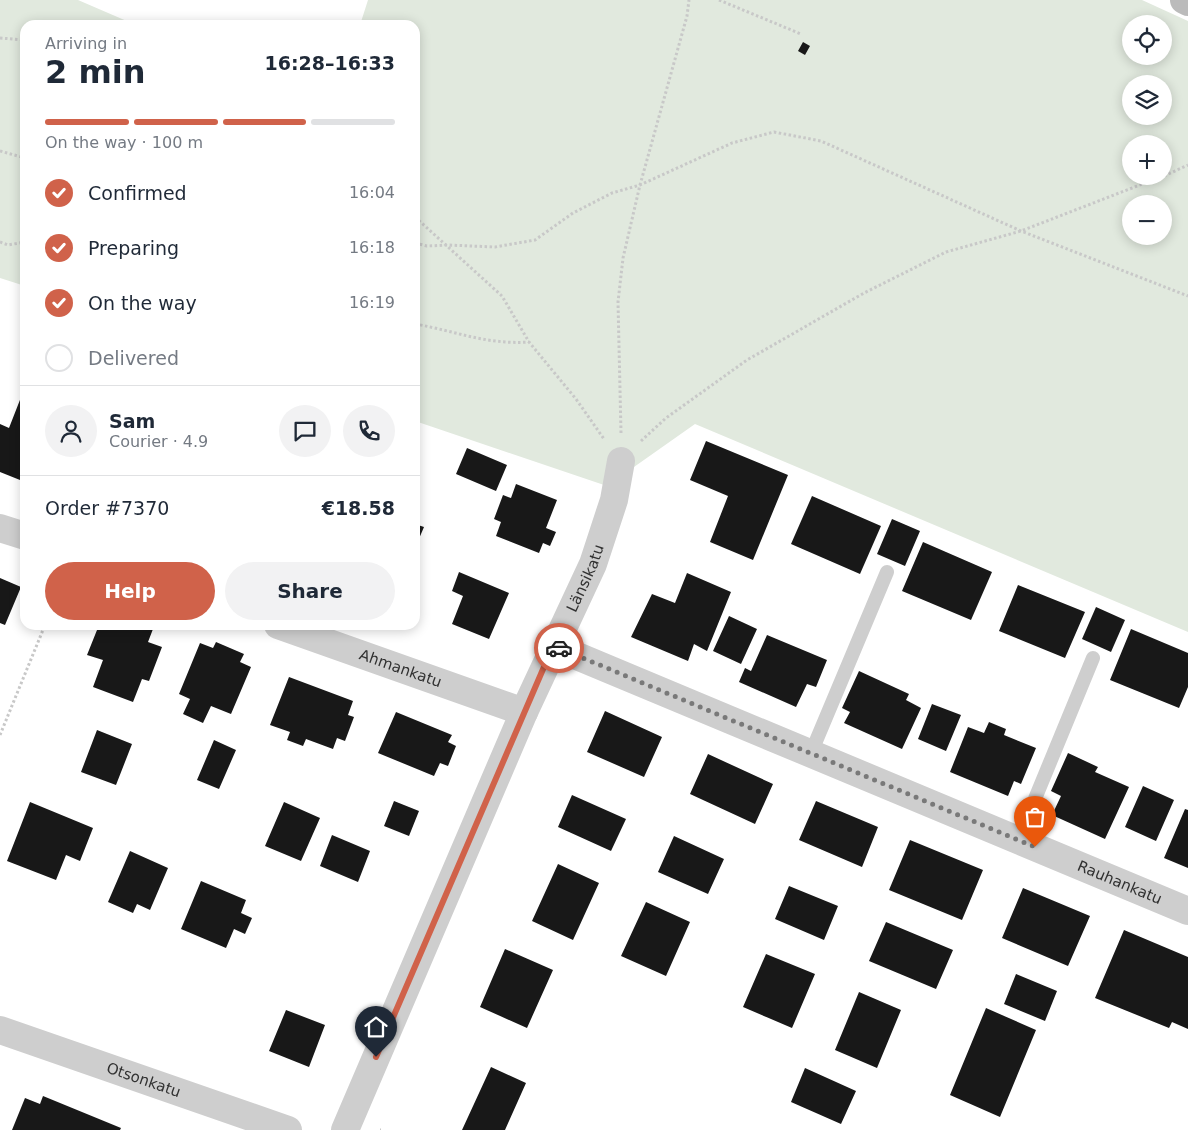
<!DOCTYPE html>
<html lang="en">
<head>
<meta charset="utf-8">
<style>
	body { margin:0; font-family:"DejaVu Sans",sans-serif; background:#f2f2f3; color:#1f2937; height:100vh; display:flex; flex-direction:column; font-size:19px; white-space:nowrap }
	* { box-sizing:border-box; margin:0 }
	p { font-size:16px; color:#747a83 }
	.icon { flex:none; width:28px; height:28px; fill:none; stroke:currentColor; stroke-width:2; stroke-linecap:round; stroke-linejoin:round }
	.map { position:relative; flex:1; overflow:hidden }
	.side { position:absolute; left:20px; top:20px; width:400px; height:610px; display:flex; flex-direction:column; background:#fff; border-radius:15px; box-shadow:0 2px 12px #0003 }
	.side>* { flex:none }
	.tools { position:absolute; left:1122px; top:15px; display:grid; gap:10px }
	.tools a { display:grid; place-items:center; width:50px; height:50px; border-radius:50%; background:#fff; box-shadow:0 2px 12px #0003; font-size:25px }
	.pin { position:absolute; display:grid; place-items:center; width:42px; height:42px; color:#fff; margin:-51px -21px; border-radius:50% 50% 50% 0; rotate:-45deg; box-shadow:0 0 5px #0007 }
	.pin .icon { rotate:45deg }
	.courier { position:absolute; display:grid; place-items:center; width:50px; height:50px; margin:-25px; border:4px solid #d0624a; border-radius:50%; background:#fff; color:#222; box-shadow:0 1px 6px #0007 }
	.head em { font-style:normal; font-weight:800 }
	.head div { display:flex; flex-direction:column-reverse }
	.head { display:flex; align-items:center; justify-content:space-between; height:85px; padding:0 25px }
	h1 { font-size:32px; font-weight:800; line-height:38px }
	.bar { display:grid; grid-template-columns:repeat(4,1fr); gap:8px 5px; align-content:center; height:60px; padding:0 25px }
	.bar i { height:6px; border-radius:4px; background:#e0e1e3 }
	.bar .on { background:#d0624a }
	.bar p { grid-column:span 4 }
	.line { display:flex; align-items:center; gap:12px; padding:0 25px; border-top:1px solid #e0e1e3 }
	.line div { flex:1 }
	.round { display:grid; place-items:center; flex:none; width:52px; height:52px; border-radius:26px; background:#f2f2f3 }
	ol { padding:0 25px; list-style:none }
	li { display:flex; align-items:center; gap:15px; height:55px }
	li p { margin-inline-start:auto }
	li .icon { padding:5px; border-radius:50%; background:#d0624a; color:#fff; stroke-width:4 }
	li:last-child { color:#747a83 }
	li i { width:28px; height:28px; border:2px solid #e0e1e3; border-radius:50% }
	.action { display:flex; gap:10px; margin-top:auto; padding:10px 25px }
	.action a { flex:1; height:58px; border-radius:30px; background:#d0624a; color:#fff; font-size:20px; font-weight:800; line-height:58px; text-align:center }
	.action a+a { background:#f2f2f3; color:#1f2937 }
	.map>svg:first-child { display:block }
	.green { fill:#e1e9de; fill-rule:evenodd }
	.building { fill:#181818 }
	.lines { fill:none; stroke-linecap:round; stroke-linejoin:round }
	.path { stroke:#c8c8c8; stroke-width:3; stroke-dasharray:2.5 2.5; stroke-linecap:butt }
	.lane { stroke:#cecece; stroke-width:14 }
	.street { stroke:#cecece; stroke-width:28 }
	.secondary { stroke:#bbb; stroke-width:28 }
	.done { stroke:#797979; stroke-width:5; stroke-dasharray:0 9 }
	.route { stroke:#d0624a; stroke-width:6 }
	.labels { text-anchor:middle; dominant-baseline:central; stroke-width:5; stroke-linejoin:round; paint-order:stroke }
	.street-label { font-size:15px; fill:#313131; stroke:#fff }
</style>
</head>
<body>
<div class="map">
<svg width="1188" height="1130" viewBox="0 0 1188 1130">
	<rect width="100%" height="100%" fill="#fff"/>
	<path class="green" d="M 0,0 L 78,0 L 136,25 L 25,25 L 25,286 L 0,278 Z
		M 368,0 L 1142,0 L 1188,21 L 1188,632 L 695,424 L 607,486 L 415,421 L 415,25 L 360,25 ZM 1131,24 L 1164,24 L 1164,56 L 1131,56 ZM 1131,84 L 1164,84 L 1164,116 L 1131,116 ZM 1131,144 L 1164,144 L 1164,176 L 1131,176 ZM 1131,204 L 1164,204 L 1164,236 L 1131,236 Z"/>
	<path class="building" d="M 803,42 L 810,46 L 805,55 L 798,51 Z
		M 25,387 L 25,482 L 0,472 L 0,424 L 9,428 Z
		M 706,441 L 788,475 L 753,560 L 710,542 L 728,496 L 690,480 Z
		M 467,448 L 507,465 L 496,491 L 456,474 Z
		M 516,484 L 557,500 L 546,528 L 556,532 L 550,546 L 543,543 L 539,553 L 496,536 L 501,522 L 494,519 L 503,495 L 511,498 Z
		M 812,496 L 881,526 L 860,574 L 791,544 Z
		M 892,519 L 920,531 L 905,566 L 877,554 Z
		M 415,524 L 424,527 L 415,548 Z
		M 923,542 L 992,572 L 971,620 L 902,591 Z
		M 459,572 L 509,593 L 489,639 L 452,624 L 463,596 L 452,591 Z
		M 687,573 L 731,592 L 707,651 L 694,644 L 688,661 L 631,637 L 652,594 L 675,603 Z
		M 0,578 L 21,587 L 5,625 L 0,623 Z
		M 1018,585 L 1085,612 L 1065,658 L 999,631 Z
		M 1096,607 L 1125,620 L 1111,652 L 1082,639 Z
		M 729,616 L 757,629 L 741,664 L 713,651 Z
		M 99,625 L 143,625 L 153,629 L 148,642 L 162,647 L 149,681 L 142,679 L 133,702 L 93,687 L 103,660 L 87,655 Z
		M 1131,629 L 1188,653 L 1188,687 L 1179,708 L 1110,680 Z
		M 767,635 L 827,660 L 816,687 L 807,684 L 796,707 L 739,682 L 745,668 L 751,671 Z
		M 216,642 L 244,654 L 240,662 L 251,667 L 231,714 L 211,706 L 203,723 L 183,714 L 190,699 L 179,694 L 200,643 L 213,648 Z
		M 859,671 L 909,694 L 906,700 L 921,708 L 902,749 L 844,723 L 850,712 L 842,708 Z
		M 289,677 L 353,701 L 348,715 L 354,717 L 345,741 L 337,738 L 333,749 L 306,739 L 303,746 L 287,740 L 290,732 L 270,725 Z
		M 932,704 L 961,715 L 946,751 L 918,739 Z
		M 605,711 L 662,737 L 644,777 L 587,752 Z
		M 396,712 L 452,735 L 448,742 L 456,746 L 448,766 L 440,763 L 434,776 L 378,753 Z
		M 989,722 L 1006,729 L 1004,735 L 1036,748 L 1021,784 L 1014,781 L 1008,796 L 950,772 L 968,727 L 984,733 Z
		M 97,730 L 132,744 L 116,785 L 81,772 Z
		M 214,740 L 236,750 L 219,789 L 197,780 Z
		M 1068,753 L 1098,767 L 1095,772 L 1129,787 L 1105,839 L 1052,815 L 1061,796 L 1051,791 Z
		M 708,754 L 773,784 L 755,824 L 690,794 Z
		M 1143,786 L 1174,800 L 1156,841 L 1125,827 Z
		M 572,795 L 626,819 L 611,851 L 558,827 Z
		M 394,801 L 419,811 L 409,836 L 384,826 Z
		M 816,801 L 878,827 L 862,867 L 799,840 Z
		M 30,802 L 93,828 L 80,861 L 66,855 L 56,880 L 7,861 Z
		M 284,802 L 320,818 L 301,861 L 265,846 Z
		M 1185,809 L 1188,810 L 1188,868 L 1164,858 Z
		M 332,835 L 370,851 L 358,882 L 320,866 Z
		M 674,836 L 724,859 L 708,894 L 658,872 Z
		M 910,840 L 983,870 L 962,920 L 889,890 Z
		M 130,851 L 168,868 L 150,910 L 137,904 L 133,913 L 108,902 Z
		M 558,864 L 599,883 L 573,940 L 532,921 Z
		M 201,881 L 246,900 L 241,913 L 252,918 L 245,934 L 234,929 L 226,948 L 181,929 Z
		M 789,886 L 838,906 L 824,940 L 775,919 Z
		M 1023,888 L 1090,916 L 1068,966 L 1002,938 Z
		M 646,902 L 690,922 L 666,976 L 621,956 Z
		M 886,922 L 953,950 L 936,989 L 869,961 Z
		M 1124,930 L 1188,957 L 1188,1029 L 1172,1022 L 1169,1028 L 1095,998 Z
		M 505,949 L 553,970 L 527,1028 L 480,1007 Z
		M 766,954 L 815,974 L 792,1028 L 743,1007 Z
		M 1016,974 L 1057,991 L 1045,1021 L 1004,1004 Z
		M 859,992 L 901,1010 L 877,1068 L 835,1050 Z
		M 986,1008 L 1036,1030 L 1000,1117 L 950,1095 Z
		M 286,1010 L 325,1025 L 309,1067 L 269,1051 Z
		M 491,1067 L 526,1083 L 505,1130 L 462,1130 Z
		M 805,1068 L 856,1091 L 841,1124 L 791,1102 Z
		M 43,1096 L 121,1128 L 120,1130 L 12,1130 L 25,1098 L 40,1104 Z"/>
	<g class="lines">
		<path class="path" d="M 719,0 L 801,34
			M 0,38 L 25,40
			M 0,151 L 25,158
			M 1164,176 L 1188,165
			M 415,217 L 502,296 L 529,342 L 576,399 L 604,439
			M 0,242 L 8,245 L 25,242
			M 415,243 L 427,246 L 448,245 L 495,247 L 535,240 L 573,213 L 612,193 L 640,185 L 732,143 L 774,132 L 821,141 L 1021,231 L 1188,296
			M 415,324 C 456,331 486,345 529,342
			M 621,433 L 618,302 L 623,258 L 640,185 L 687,16 L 689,0
			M 641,441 L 666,418 L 747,360 L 864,293 L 946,252 L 1021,231 L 1163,176
			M 0,735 L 45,625
			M 380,1130 L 381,1130"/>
		<path class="lane" d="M 811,753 L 887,572
			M 1018,840 L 1093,658"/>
		<g class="street">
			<path d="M 0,528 L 25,536"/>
			<path id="s1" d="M 278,625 L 524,712"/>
			<path id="s2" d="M 553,646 L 1188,911"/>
			<path id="s3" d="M 0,1030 L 288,1130"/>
			<path id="s4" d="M 345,1130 L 524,712 L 593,564 L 614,500 L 621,461"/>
		</g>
		<path class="secondary" d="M 1184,0 L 1188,2"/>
	</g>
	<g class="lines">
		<path class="done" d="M 559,648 L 1035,847"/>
		<path class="route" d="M 376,1057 L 553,646 L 559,648"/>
	</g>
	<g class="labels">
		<g class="street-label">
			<text stroke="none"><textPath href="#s4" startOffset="602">Länsikatu</textPath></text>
			<text stroke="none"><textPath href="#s1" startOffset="130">Ahmankatu</textPath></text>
			<text stroke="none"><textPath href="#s2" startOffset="614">Rauhankatu</textPath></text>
			<text stroke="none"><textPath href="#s3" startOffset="152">Otsonkatu</textPath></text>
		</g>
	</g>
</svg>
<div class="tools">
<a><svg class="icon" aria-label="locate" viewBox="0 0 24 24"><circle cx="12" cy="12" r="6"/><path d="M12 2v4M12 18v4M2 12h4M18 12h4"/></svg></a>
<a><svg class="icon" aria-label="layers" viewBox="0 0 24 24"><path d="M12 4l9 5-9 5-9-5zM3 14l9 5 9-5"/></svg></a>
<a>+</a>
<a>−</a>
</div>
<div class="pin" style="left:1035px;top:847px;background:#ea580c"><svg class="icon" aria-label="bag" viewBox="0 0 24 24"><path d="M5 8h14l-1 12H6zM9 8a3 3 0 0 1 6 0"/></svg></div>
<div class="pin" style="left:376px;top:1057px;background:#1f2937"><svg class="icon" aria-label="home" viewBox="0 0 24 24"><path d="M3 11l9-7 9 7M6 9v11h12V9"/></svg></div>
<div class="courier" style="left:559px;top:648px"><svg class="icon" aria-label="car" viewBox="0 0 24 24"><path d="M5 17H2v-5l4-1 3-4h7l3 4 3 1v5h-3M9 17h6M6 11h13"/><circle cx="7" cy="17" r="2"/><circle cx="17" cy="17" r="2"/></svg></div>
<section class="side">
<div class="head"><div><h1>2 min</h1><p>Arriving in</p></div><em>16:28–16:33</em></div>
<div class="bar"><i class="on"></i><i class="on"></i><i class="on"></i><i></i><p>On the way · 100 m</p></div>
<ol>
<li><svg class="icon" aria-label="check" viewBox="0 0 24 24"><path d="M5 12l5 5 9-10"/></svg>Confirmed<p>16:04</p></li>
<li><svg class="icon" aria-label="check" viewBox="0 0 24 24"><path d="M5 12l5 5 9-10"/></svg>Preparing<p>16:18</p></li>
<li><svg class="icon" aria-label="check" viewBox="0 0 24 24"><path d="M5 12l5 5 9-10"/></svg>On the way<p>16:19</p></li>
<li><i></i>Delivered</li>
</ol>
<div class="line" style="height:90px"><a class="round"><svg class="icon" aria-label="person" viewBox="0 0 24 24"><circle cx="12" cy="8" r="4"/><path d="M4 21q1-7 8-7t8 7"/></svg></a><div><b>Sam</b><p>Courier · 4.9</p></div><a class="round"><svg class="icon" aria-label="chat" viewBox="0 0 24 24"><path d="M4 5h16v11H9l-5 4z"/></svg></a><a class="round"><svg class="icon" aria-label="phone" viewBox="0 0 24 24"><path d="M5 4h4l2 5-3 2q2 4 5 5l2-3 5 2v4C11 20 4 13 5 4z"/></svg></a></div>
<div class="line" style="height:65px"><div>Order #7370</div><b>€18.58</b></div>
<div class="action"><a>Help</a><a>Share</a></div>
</section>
</div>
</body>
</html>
